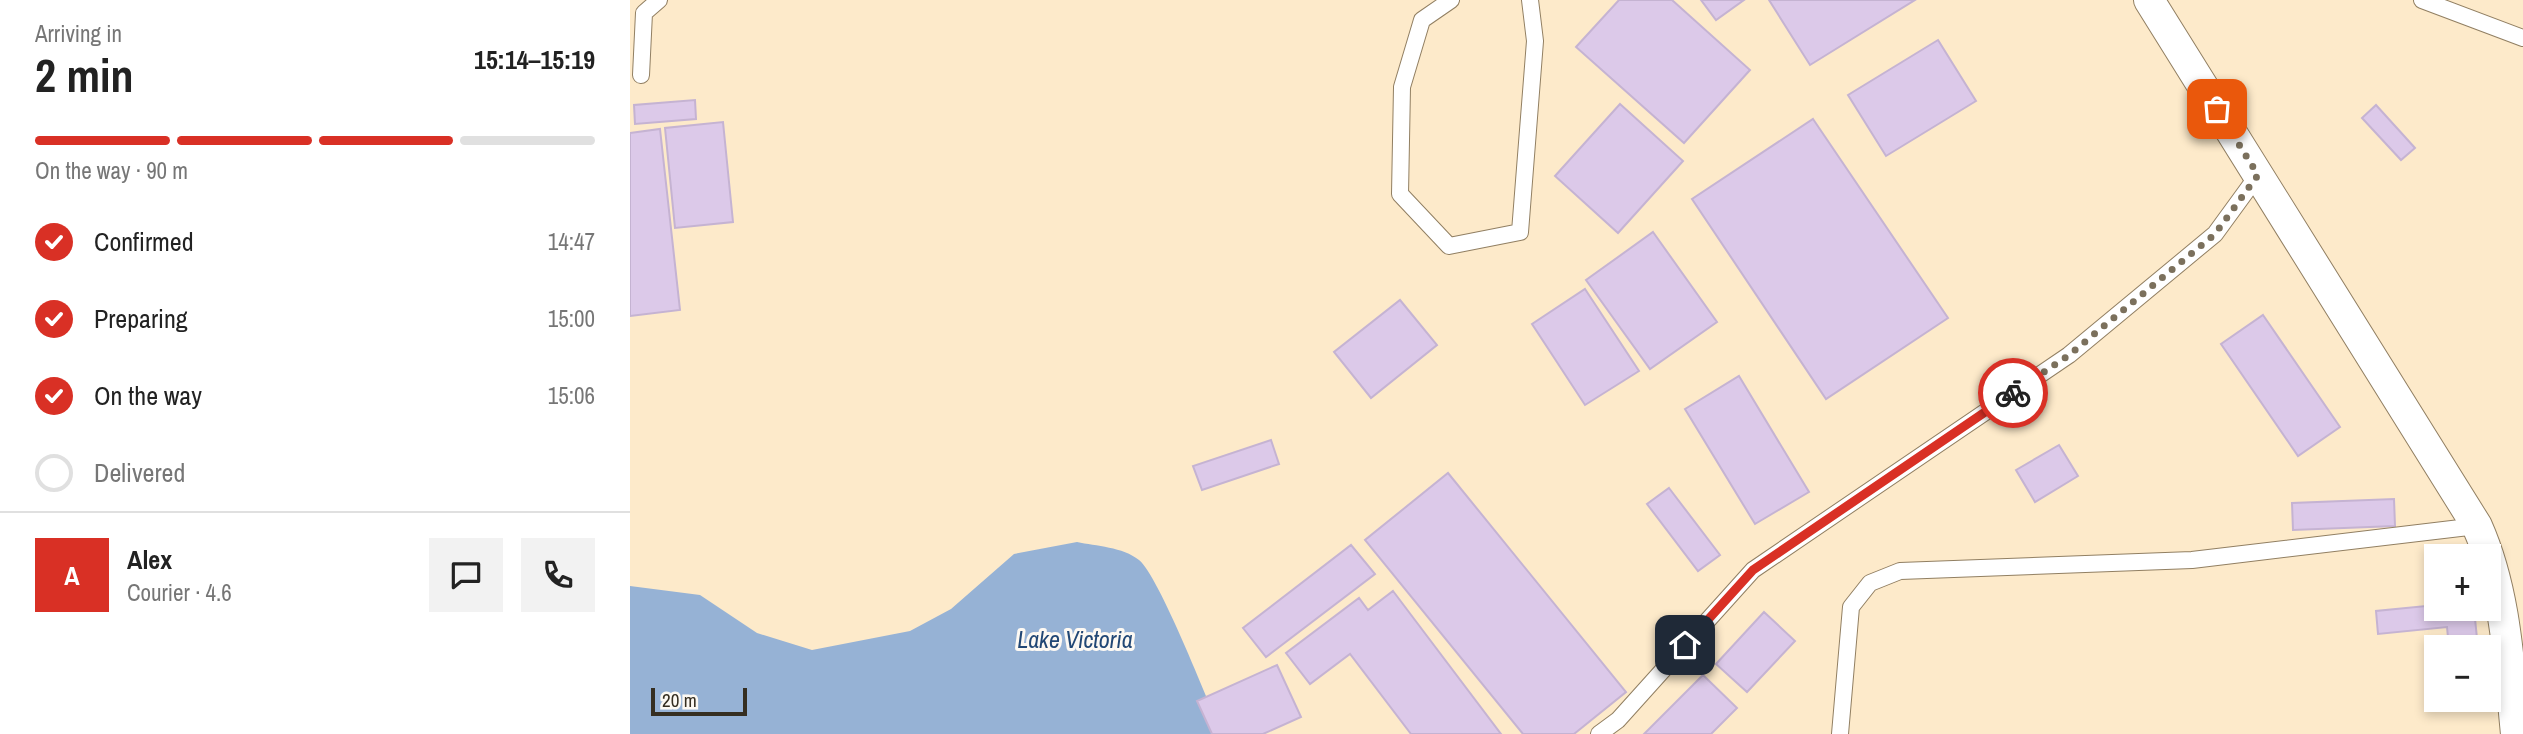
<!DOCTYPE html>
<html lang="en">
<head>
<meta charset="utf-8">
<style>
	body { margin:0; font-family:"Archivo Narrow",sans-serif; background:#f2f2f2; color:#222; height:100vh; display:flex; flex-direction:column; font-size:26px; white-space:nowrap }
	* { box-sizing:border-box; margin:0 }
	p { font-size:23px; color:#767676 }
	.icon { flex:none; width:38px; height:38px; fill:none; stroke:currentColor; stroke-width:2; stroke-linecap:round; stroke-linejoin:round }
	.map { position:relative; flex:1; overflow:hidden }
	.sheet { display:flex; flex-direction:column; background:#fff; width:630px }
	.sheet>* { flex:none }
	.fabs { position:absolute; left:1794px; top:544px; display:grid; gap:14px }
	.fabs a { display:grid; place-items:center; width:77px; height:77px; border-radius:0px; background:#fff; box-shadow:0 4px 10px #0003; font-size:35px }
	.scale { position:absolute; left:21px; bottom:18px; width:96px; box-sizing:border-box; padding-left:7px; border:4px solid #352e21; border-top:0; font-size:19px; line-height:24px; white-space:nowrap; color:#352e21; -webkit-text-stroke:5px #fdf9f3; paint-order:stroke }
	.pin { position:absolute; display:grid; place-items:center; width:60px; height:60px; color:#fff; margin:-30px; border-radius:14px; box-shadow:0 4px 10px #0006 }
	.courier { position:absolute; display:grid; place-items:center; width:70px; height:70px; margin:-35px; border:5px solid #d93025; border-radius:50%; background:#fff; color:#222; box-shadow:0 2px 9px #0007 }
	.headline em { font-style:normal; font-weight:800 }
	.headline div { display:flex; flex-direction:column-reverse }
	.headline { display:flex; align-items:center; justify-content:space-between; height:119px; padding:0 35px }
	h1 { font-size:46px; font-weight:800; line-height:52px }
	.bar { display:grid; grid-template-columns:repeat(4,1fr); gap:10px 7px; align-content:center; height:84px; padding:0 35px }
	.bar i { height:9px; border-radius:5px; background:#e0e0e0 }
	.bar .current { background:#d93025 }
	.bar p { grid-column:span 4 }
	.line { display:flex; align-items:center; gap:18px; padding:0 35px; border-top:2px solid #e0e0e0 }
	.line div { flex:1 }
	.round { display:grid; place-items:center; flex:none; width:74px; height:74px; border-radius:0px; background:#f2f2f2 }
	ol { padding:0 35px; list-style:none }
	li { display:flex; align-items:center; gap:21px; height:77px }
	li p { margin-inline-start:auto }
	li .icon { padding:7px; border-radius:50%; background:#d93025; color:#fff; stroke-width:4 }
	li:last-child { color:#767676 }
	li i { width:38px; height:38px; border:4px solid #e0e0e0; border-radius:50% }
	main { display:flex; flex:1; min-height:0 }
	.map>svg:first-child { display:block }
	.water { fill:#96b2d5 }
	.building { fill:#dcc9e9; stroke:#c5b3d2; stroke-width:2 }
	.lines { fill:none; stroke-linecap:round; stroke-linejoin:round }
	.lane-casing { stroke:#917f62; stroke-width:18 }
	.street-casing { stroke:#917f62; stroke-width:32 }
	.lane { stroke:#fff; stroke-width:16 }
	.street { stroke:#fff; stroke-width:30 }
	.done { stroke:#7b705c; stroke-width:7; stroke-dasharray:0 12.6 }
	.route { stroke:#d93025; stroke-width:9 }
	.labels { text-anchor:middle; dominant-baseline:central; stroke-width:6; stroke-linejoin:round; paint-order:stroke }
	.water-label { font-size:24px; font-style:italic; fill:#214775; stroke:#fdf9f3 }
</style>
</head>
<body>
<main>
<section class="sheet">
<div class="headline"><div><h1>2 min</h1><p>Arriving in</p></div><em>15:14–15:19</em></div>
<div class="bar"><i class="current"></i><i class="current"></i><i class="current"></i><i></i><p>On the way · 90 m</p></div>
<ol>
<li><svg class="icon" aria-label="check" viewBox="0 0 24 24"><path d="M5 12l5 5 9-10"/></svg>Confirmed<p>14:47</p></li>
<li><svg class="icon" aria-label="check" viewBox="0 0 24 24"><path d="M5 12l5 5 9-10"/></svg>Preparing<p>15:00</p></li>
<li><svg class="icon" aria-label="check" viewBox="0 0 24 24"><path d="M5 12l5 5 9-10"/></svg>On the way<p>15:06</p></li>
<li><i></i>Delivered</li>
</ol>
<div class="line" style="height:126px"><b class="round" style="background:#d93025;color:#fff">A</b><div><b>Alex</b><p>Courier · 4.6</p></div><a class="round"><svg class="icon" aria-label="chat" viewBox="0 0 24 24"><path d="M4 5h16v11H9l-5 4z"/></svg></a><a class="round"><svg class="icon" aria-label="phone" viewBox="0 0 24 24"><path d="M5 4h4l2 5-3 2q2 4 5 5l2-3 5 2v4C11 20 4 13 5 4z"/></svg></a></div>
</section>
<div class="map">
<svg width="1893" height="734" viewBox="0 0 1893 734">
	<rect width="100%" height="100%" fill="#fdeaca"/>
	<path class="water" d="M 447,542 C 466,546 493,547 509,560 C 529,576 578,702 592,734 L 0,734 L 0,586 L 70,595 L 127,633 L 182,650 L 280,631 L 321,609 L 384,554 Z"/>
	<path class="building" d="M 989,0 L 1042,0 L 1120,70 L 1054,143 L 946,47 Z
		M 1071,0 L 1114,0 L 1086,20 Z
		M 1139,0 L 1285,0 L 1180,65 Z
		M 1308,40 L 1346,101 L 1256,156 L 1218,95 Z
		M 65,100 L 66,119 L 5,124 L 4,105 Z
		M 990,104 L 1053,161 L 988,233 L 925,176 Z
		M 1746,105 L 1785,148 L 1771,160 L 1732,118 Z
		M 1183,119 L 1318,318 L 1196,399 L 1062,199 Z
		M 93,122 L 103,222 L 45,228 L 35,128 Z
		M 30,129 L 50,310 L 0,316 L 0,133 Z
		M 1023,232 L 1087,322 L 1020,369 L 956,280 Z
		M 955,289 L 1009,371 L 955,405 L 902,324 Z
		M 770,300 L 807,345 L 741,398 L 704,352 Z
		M 1633,315 L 1710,427 L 1668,456 L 1591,344 Z
		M 1109,376 L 1179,492 L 1125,524 L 1055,409 Z
		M 641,440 L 649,464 L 572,490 L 563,466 Z
		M 1429,445 L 1448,476 L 1405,502 L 1386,470 Z
		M 818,473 L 996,692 L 944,734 L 893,734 L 735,540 Z
		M 1039,488 L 1090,555 L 1068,571 L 1017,504 Z
		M 1764,499 L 1765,526 L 1663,530 L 1662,503 Z
		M 721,545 L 745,574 L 636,657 L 613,628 Z
		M 763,591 L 871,734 L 781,734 L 720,654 L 680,684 L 656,653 L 729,598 L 738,610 Z
		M 1806,605 L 1806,609 L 1844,609 L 1848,648 L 1819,648 L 1817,627 L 1748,634 L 1746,611 Z
		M 1134,612 L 1165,641 L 1117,692 L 1086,664 Z
		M 647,665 L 671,717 L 633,734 L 582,734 L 567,701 Z
		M 1073,675 L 1107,708 L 1081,734 L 1014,734 Z"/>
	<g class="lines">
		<defs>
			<path id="lane" d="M 821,0 L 792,20 L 772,87 L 770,194 L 819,246 L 890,232 L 905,41 L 900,0
				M 1792,0 L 1893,38
				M 11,75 L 14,13 L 29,0
				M 969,734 L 988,720 L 1123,570 L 1439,355 L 1585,234 L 1628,175
				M 1210,734 L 1221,607 L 1240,583 L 1270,571 L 1562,560 L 1847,526"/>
			<path id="street" d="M 1519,0 L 1847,526 C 1876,591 1879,664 1886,734"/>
		</defs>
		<use href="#lane" class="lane-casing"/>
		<use href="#street" class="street-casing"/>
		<use href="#lane" class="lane"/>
		<use href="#street" class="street"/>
	</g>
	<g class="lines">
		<path class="done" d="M 1383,393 L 1439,355 L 1585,234 L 1628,175 L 1587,109"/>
		<path class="route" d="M 1055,645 L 1123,570 L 1383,393"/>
	</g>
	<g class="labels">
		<g class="water-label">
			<text x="445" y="639">Lake Victoria</text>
		</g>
	</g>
</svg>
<div class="fabs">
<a>+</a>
<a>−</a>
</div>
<div class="scale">20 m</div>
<div class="pin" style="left:1587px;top:109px;background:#ea580c"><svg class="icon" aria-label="bag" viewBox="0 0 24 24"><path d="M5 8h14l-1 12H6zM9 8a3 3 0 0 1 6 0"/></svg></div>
<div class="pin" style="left:1055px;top:645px;background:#1f2937"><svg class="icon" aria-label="home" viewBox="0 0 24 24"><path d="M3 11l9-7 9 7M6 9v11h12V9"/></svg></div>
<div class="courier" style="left:1383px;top:393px"><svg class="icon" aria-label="bike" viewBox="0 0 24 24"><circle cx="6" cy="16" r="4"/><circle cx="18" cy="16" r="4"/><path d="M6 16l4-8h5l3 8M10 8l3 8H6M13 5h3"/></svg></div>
</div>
</main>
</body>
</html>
